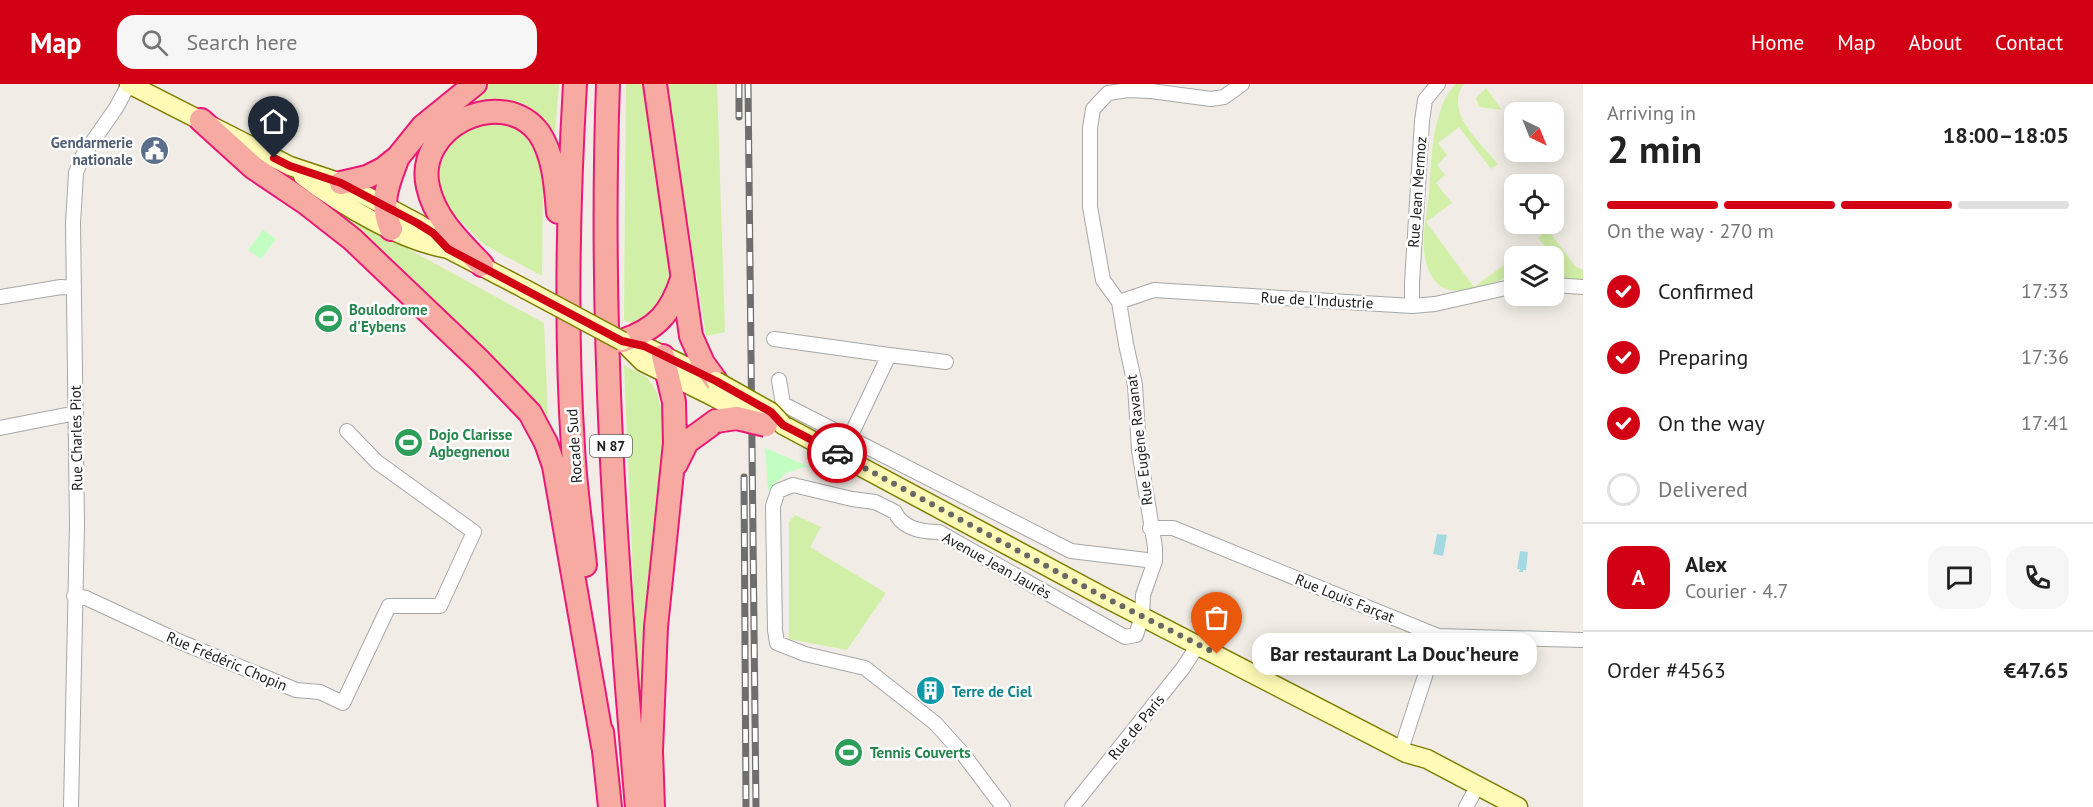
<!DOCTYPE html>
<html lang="en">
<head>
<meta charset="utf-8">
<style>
	body { margin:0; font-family:"PT Sans",sans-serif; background:#f6f6f6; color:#222; height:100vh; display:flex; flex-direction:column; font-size:22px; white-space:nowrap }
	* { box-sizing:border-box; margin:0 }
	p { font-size:20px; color:#767676 }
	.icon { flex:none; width:33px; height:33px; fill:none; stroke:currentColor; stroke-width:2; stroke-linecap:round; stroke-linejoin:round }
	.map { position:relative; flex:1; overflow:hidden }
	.drawer { display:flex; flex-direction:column; background:#fff; width:510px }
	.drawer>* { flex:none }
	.needle { width:39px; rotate:137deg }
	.fabs { position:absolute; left:1504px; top:18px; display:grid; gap:12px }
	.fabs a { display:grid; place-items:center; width:60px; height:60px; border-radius:12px; background:#fff; box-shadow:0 3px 15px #0003; font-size:30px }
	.pin { position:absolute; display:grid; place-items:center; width:51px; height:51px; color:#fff; margin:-62px -26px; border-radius:50% 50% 50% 0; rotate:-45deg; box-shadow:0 0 6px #0007 }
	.pin .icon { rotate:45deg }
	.courier { position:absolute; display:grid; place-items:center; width:60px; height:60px; margin:-30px; border:4px solid #d10015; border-radius:50%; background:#fff; color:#222; box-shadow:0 2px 8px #0007 }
	.bubble { position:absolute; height:42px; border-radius:18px; background:#fff; box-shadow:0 3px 15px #0003; font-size:20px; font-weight:600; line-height:42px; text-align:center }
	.head em { font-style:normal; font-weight:600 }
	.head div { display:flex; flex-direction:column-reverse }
	.head { display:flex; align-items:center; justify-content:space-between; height:102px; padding:0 24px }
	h1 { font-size:39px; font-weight:600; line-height:45px }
	.bar { display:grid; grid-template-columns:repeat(4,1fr); gap:9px 6px; align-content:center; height:72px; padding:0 24px }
	.bar i { height:8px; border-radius:4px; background:#e0e0e0 }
	.bar .current { background:#d10015 }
	.bar p { grid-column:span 4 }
	.line { display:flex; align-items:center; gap:15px; padding:0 24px; border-top:2px solid #e0e0e0 }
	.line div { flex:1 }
	.round { display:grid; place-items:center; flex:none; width:63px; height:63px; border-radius:18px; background:#f6f6f6 }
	ol { padding:0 24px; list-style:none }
	li { display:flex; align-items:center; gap:18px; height:66px }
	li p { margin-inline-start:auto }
	li .icon { padding:6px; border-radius:50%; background:#d10015; color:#fff; stroke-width:4 }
	li:last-child { color:#767676 }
	li i { width:33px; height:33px; border:3px solid #e0e0e0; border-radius:50% }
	header { display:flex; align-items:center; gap:36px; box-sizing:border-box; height:84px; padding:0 30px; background:#d10015; color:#fff }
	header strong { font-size:28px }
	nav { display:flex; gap:33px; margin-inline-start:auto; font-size:21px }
	.search { width:420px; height:54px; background:#f6f6f6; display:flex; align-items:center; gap:15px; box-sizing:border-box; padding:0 21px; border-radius:18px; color:#767676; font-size:22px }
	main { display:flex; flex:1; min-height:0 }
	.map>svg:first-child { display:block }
	.grass { fill:#d2efa8 }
	.park { fill:#c2fec1 }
	.water { fill:#a3dae2 }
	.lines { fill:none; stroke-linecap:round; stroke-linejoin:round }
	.minor-casing { stroke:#a7a7a7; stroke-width:16 }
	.secondary-casing { stroke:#7e7f00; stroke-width:21 }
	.trunk-casing { stroke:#ea1976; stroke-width:26 }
	.minor { stroke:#fff; stroke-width:14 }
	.secondary { stroke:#fffbb7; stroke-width:18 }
	.trunk { stroke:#f6aaa2; stroke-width:22 }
	.rail-casing { stroke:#6e6e6e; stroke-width:7 }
	.rail { stroke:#fff; stroke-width:4.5; stroke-dasharray:14; stroke-linecap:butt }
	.secondary-bridge-casing { stroke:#7e7f00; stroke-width:21; stroke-linecap:butt }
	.trunk-bridge-casing { stroke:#ea1976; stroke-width:26; stroke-linecap:butt }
	.secondary-bridge { stroke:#fffbb7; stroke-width:18 }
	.trunk-bridge { stroke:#f6aaa2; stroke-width:22 }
	.done { stroke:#696865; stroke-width:6; stroke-dasharray:0 10.8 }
	.route { stroke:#d10015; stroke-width:8 }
	.labels { text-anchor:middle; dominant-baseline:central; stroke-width:5; stroke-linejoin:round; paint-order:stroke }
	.shield { fill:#fff; stroke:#636363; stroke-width:1.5 }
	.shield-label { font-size:14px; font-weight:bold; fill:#202020 }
	.service-label { font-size:15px; font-weight:bold; fill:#4e5e75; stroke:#fff; text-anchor:end }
	.street-label { font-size:15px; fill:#202020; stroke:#fff }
	.leisure-label { font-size:15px; font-weight:bold; fill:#27864d; stroke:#fff; text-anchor:start }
	.culture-label { font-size:15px; font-weight:bold; fill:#0d838f; stroke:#fff; text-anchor:start }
</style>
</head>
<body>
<header>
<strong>Map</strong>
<div class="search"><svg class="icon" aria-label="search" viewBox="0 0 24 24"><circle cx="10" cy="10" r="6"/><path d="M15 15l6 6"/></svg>Search here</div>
<nav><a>Home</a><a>Map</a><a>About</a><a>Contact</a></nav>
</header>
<main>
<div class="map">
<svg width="1583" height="723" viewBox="0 0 1583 723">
	<rect width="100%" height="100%" fill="#f1ede6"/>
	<path class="grass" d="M 489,0 L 559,0 L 555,49 L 527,25 L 494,16 L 461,24 Z
		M 626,0 L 650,0 L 671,195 L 659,224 L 638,242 L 624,236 Z
		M 666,0 L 717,0 L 725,248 L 706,252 Z
		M 1456,0 L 1464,0 C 1443,28 1481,59 1498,80 L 1491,85 L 1459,43 L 1438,59 L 1447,71 L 1437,81 L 1445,91 L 1436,99 L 1452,119 L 1426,138 L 1474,203 L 1508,178 L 1515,187 L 1515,192 C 1497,196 1461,213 1444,204 C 1433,199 1427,185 1425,174 C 1421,154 1427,130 1429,110 C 1431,83 1431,54 1440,28 C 1443,17 1448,8 1456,0 Z
		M 1486,4 L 1502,26 L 1479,23 L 1476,14 Z
		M 481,37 L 511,39 L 535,63 L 543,94 L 542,192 L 483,160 L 448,124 L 436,93 L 451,56 Z
		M 322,118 L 544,239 L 548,334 L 335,133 Z
		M 1548,146 L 1575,182 L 1583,186 L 1583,196 L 1555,193 L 1554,172 L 1540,172 L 1548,166 L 1538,154 Z
		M 624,281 L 647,293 L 657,308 L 665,345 L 640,657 Z
		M 795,431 L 821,443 L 810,463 L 886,509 L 847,566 L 789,555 L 789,438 Z"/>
	<path class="park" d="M 263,146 L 276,155 L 261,175 L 248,166 Z
		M 765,364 L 808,382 L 786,389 L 768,407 Z"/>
	<path class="water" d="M 1437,450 L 1447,451 L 1443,472 L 1433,470 Z
		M 1520,467 L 1528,468 L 1526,486 L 1523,486 L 1523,488 L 1519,488 L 1520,485 L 1517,485 Z"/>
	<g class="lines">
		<defs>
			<path id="minor" d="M 1554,201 L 1583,203
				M 0,213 L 61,203 L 74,204
				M 1119,218 L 1154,206 L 1412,222 L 1435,220 L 1515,202
				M 1412,222 L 1412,199 L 1422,37 L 1425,16 L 1438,0
				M 774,255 L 889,271 L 850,353
				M 889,271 L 946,278
				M 779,296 L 783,320 L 1071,467 L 1155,477
				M 0,344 L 76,329
				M 1150,444 L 1173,444 L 1438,552 L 1583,556
				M 74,512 L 86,514 L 183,559 L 296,606 L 320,608 L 343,619 L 389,522 L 440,522 L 474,448 L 377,378 L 347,347
				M 1401,666 L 1438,552
				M 71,723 L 77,440 L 73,139 L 76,89 L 82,73 L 116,24 L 129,0
				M 1003,723 L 963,670 L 935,639 L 865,584 L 805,570 L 777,559 L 775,546 L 773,422 L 778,407 L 793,401 L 852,415 L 875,418 L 895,428 C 902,444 922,448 939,448 L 1125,553 L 1136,551 L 1142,532 L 1143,511 L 1155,477 L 1155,463 L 1139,366 L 1135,301 L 1126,260 L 1119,218 L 1103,196 L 1090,123 L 1090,44 L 1093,25 L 1108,9 L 1128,6 L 1151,7 L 1211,15 L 1224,13 L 1242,0
				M 1072,723 L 1183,584 L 1198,561
				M 1466,723 L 1478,701"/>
			<path id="secondary" d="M 129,0 L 290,82 L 341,99 L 368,113 L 417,139 L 433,149 L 448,165 L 525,205
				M 303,92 C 343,122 399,156 448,165
				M 622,257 L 643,278 L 712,312
				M 625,258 L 644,262 L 716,297
				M 783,341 L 1102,512 L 1406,669 L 1427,675 L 1518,723"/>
			<path id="trunk" d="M 575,0 C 568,121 565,242 573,363 C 575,402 581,442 585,481
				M 608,0 C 599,241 616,483 637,723
				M 655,0 L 691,252 L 703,279 L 716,297
				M 201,36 L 254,84 L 306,119 L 352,155 L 480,277 L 530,329 L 546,359 L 554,382 L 603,662
				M 341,99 L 367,93 L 383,85 L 398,73 L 423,42 L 475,0
				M 391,145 C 379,117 388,100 398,73
				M 482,181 C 460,158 435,135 428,103 C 414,43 502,0 539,49 C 554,71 556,102 558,128
				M 622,257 C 657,245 671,229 682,195
				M 676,380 L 687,358 L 716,337
				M 602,648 L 610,723
				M 653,723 L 651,667 L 656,543 L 675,359 L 674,318 L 663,272"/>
		</defs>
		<use href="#minor" class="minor-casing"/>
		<use href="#secondary" class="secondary-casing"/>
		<use href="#trunk" class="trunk-casing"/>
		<use href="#minor" class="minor"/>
		<use href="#secondary" class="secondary"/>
		<use href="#trunk" class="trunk"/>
		<defs>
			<path id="rail" d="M 739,0 L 739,33
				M 748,0 L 756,723
				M 744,393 L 746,723"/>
		</defs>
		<use href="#rail" class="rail-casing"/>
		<use href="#rail" class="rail"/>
		<defs>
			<path id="secondary-bridge" d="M 525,205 L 622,257
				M 716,297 L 771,328 L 783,341
				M 712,312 L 753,334"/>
			<path id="trunk-bridge" d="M 716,337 L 737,334 L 766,341"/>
		</defs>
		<use href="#secondary-bridge" class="secondary-bridge-casing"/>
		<use href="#trunk-bridge" class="trunk-bridge-casing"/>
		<use href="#secondary-bridge" class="secondary-bridge"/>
		<use href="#trunk-bridge" class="trunk-bridge"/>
	</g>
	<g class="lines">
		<path class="done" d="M 837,369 L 1102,512 L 1217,570"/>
		<path class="route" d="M 274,74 L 290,82 L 341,99 L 417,139 L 433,149 L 448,165 L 622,257 L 644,262 L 716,297 L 771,328 L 783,341 L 837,369"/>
	</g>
	<defs>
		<symbol id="civic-disc" viewBox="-11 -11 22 22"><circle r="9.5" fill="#5c6f8a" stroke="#fff"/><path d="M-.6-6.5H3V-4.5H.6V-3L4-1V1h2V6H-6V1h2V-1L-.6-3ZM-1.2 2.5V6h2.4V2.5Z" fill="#fff"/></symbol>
		<symbol id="stadium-disc" viewBox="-11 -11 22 22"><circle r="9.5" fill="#2e9e5b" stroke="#fff"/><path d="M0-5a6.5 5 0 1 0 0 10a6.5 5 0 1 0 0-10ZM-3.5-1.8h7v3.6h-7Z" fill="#fff"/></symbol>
		<symbol id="building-disc" viewBox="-11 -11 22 22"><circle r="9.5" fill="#0f9aa8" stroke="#fff"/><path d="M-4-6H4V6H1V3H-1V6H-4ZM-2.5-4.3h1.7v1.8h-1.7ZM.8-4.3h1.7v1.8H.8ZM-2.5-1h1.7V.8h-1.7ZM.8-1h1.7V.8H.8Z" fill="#fff"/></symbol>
	</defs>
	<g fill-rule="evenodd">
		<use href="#civic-disc" x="138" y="50" width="33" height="33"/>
		<use href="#stadium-disc" x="312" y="218" width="33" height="33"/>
		<use href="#stadium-disc" x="392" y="342" width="33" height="33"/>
		<use href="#building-disc" x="914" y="590" width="33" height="33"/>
		<use href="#stadium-disc" x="832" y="652" width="33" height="33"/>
	</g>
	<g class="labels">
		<rect class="shield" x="590" y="351" width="42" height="22" rx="4.5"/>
		<g class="shield-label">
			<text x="611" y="362">N 87</text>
		</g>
		<g class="service-label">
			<text x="133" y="58">Gendarmerie<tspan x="133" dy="17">nationale</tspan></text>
		</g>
		<g class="street-label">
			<text transform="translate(1417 108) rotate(-86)">Rue Jean Mermoz</text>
			<text transform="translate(1317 216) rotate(3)">Rue de l'Industrie</text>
			<text transform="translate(76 354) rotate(-91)">Rue Charles Piot</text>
			<text transform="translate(1139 356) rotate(-97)">Rue Eugène Ravanat</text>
			<text transform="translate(574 362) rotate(-94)">Rocade Sud</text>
			<text transform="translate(997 481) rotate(29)">Avenue Jean Jaurès</text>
			<text transform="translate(1345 514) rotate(22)">Rue Louis Farçat</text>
			<text transform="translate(227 577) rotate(23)">Rue Frédéric Chopin</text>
			<text transform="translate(1136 643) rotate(-51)">Rue de Paris</text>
		</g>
		<g class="leisure-label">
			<text x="349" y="225">Boulodrome<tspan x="349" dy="17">d'Eybens</tspan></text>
			<text x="429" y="350">Dojo Clarisse<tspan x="429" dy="17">Agbegnenou</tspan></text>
			<text x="870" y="668">Tennis Couverts</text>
		</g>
		<g class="culture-label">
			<text x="952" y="607">Terre de Ciel</text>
		</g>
	</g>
</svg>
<div class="fabs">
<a><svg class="needle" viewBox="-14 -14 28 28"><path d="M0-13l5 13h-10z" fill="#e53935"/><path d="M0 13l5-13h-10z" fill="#767676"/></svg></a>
<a><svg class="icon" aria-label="locate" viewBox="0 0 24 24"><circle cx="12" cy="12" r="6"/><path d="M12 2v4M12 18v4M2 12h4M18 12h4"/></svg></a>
<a><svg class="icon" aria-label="layers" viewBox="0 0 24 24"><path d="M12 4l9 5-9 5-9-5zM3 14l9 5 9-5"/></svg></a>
</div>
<div class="pin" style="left:1217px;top:570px;background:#ea580c"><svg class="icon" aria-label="bag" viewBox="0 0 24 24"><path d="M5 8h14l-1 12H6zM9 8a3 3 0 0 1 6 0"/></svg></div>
<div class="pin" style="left:274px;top:74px;background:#1f2937"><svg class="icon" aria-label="home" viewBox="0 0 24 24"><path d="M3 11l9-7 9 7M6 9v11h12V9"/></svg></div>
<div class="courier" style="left:837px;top:369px"><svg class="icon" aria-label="car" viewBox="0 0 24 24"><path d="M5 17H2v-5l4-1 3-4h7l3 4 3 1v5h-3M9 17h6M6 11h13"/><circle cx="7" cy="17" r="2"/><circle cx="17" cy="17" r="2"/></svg></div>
<div class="bubble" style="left:1252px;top:549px;width:285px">Bar restaurant La Douc'heure</div>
</div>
<section class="drawer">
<div class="head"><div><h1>2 min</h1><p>Arriving in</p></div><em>18:00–18:05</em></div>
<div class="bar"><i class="current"></i><i class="current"></i><i class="current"></i><i></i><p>On the way · 270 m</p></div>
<ol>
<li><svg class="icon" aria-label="check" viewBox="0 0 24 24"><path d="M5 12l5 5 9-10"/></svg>Confirmed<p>17:33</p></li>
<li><svg class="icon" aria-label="check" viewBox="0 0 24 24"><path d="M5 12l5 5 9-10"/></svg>Preparing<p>17:36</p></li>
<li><svg class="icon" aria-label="check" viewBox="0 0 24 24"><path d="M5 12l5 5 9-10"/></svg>On the way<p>17:41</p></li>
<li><i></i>Delivered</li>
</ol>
<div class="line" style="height:108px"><b class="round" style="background:#d10015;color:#fff">A</b><div><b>Alex</b><p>Courier · 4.7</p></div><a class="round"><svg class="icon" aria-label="chat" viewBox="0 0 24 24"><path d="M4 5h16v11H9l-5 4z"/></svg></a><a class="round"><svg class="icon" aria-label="phone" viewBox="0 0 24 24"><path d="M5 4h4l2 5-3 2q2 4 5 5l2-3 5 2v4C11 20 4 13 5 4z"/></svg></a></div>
<div class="line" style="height:78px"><div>Order #4563</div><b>€47.65</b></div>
</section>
</main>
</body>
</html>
